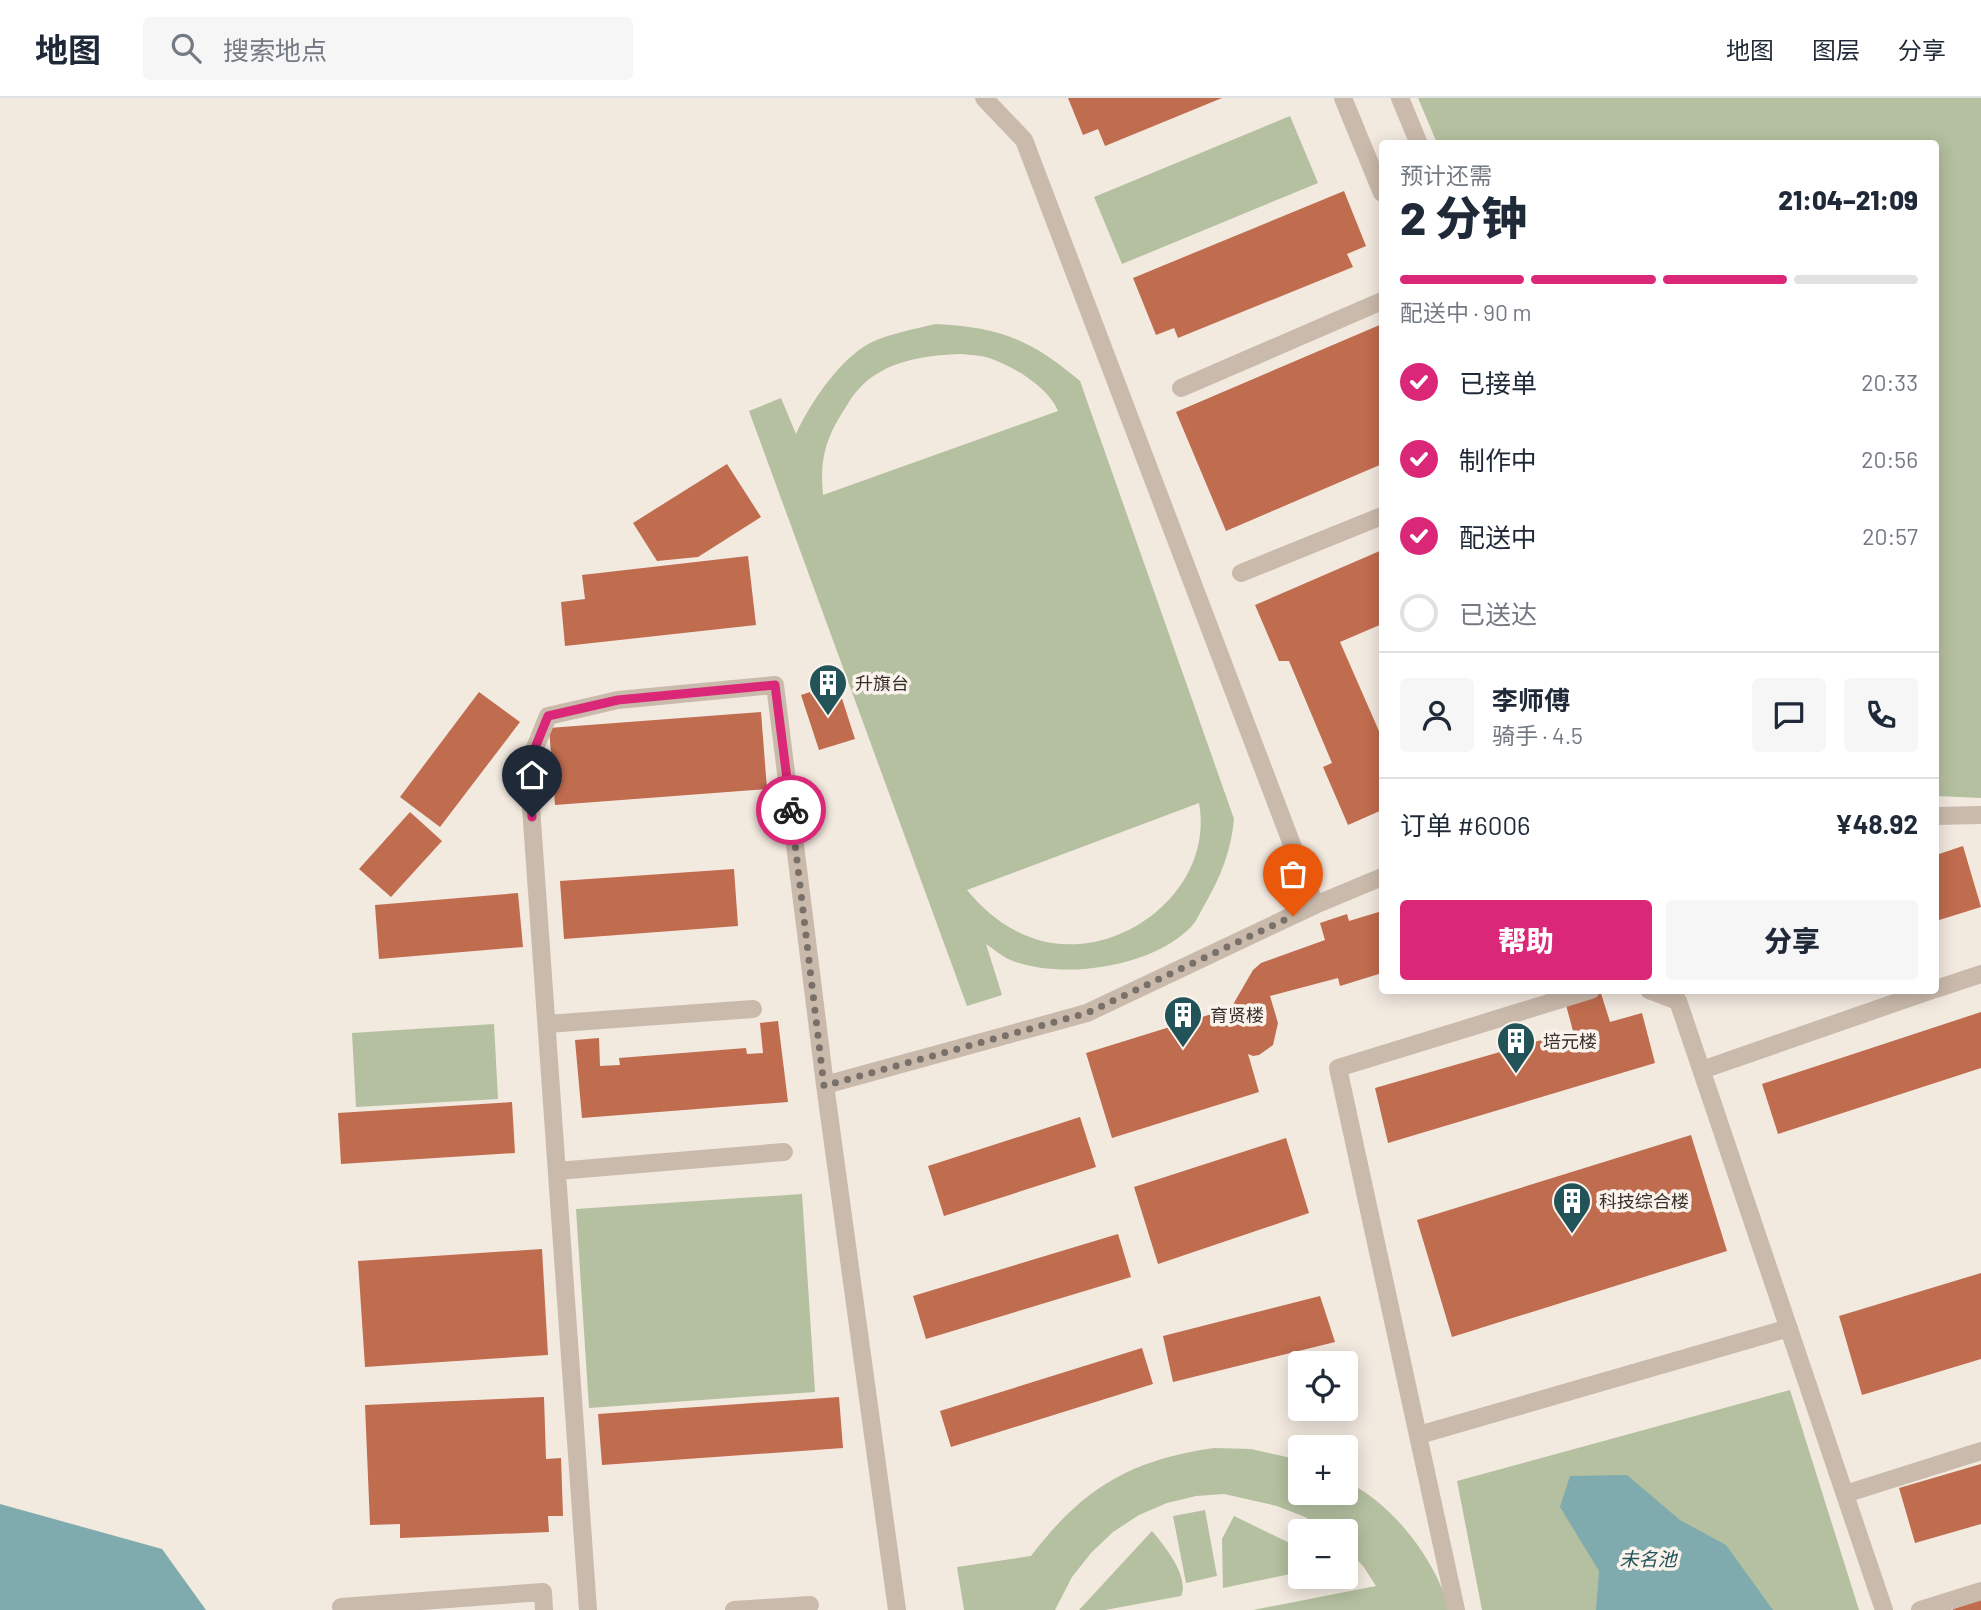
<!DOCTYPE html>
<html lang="zh">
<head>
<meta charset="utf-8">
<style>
	body { margin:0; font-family:Barlow,"Noto Sans SC",sans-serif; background:#f6f6f7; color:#1f2937; height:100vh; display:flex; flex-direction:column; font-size:26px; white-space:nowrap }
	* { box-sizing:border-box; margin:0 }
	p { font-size:23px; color:#747a83 }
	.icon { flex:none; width:38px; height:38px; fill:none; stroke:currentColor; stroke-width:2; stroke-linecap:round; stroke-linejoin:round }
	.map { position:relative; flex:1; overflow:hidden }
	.side { position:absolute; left:1379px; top:42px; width:560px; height:854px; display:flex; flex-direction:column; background:#fff; border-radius:7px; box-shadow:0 4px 18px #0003 }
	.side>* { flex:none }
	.controls { position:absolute; left:1288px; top:1253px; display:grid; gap:14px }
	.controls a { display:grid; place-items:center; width:70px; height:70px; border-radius:7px; background:#fff; box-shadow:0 4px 18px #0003; font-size:35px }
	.pin { position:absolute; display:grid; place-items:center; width:60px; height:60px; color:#fff; margin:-72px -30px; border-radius:50% 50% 50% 0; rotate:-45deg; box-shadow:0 0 7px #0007 }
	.pin .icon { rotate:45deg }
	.courier { position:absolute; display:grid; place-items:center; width:70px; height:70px; margin:-35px; border:5px solid #db2777; border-radius:50%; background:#fff; color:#222; box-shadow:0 2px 9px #0007 }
	.headline em { font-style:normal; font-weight:800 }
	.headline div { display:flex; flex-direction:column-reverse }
	.headline { display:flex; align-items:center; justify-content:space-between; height:119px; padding:0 21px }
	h1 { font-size:46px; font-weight:800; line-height:52px }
	.bar { display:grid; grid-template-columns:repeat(4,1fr); gap:10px 7px; align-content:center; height:84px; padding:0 21px }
	.bar i { height:9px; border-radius:5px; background:#e0e1e3 }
	.bar .current { background:#db2777 }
	.bar p { grid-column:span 4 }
	.line { display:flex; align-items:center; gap:18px; padding:0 21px; border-top:2px solid #e0e1e3 }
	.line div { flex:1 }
	.round { display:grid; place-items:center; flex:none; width:74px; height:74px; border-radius:7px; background:#f6f6f7 }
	ol { padding:0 21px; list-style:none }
	li { display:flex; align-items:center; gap:21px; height:77px }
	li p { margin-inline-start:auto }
	li .icon { padding:7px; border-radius:50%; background:#db2777; color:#fff; stroke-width:4 }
	li:last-child { color:#747a83 }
	li i { width:38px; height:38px; border:4px solid #e0e1e3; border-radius:50% }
	.button { display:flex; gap:14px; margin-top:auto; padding:14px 21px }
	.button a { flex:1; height:80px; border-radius:7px; background:#db2777; color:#fff; font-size:28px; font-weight:800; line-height:80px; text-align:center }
	.button a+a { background:#f6f6f7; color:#1f2937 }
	header { display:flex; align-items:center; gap:42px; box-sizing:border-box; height:98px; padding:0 35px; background:#fff; border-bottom:2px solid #e0e1e3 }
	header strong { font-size:33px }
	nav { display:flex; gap:38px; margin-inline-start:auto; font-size:24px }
	.search { width:490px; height:63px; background:#f6f6f7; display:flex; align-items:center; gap:18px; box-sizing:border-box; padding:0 24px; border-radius:7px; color:#747a83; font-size:26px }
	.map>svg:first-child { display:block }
	.green { fill:#b5c0a0; fill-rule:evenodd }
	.water { fill:#80abae }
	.building { fill:#c06c4f }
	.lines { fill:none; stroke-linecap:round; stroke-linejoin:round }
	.minor { stroke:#cabaac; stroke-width:18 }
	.done { stroke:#797069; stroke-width:7; stroke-dasharray:0 12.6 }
	.route { stroke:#db2777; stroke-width:9 }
	.labels { text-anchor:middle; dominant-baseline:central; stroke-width:7; stroke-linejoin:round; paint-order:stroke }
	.poi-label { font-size:18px; fill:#382f2a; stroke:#f9f3ec; text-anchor:start }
	.water-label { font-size:19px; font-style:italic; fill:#225358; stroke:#f9f3ec }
</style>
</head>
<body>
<header>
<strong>地图</strong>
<div class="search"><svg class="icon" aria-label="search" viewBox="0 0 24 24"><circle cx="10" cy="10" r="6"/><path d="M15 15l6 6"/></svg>搜索地点</div>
<nav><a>地图</a><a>图层</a><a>分享</a></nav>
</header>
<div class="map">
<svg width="1981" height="1512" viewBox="0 0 1981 1512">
	<rect width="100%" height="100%" fill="#f2e9df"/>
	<path class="green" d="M 1418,0 L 1981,0 L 1981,700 L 1936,698 L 1936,46 L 1437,45 Z
		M 1290,18 L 1318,85 L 1122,166 L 1094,99 Z
		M 936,226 C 999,229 1032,242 1080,283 L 1234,721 C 1231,753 1221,778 1205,806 C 1200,814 1197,823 1191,829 C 1152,869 1064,882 1013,863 C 1003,860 994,851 986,846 L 1002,897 L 967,908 L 749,313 L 781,300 L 796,336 C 810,305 841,259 872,244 C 893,235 914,231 936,226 ZM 961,256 C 970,257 980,257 989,260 C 1013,268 1048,289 1058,313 L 823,397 C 820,364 824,344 842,315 C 847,308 851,299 857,293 C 882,263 925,257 961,256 ZM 1199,705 C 1214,787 1130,857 1052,845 C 1018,840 988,818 967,792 Z
		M 494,926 L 498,1001 L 356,1009 L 352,935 Z
		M 802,1096 L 815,1294 L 589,1310 L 576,1111 Z
		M 1790,1292 L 1859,1512 L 1482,1512 L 1457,1383 Z
		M 1214,1350 L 1251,1351 L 1300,1362 L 1300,1395 L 1346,1395 L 1346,1383 C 1395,1408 1434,1460 1450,1512 L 1253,1512 L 1376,1488 L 1363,1468 L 1346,1450 L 1346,1433 L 1326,1433 L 1305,1419 L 1277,1408 L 1224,1396 L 1196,1398 L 1167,1405 L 1139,1417 L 1113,1434 L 1091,1455 L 1072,1479 L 1055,1512 L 964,1512 L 957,1469 L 1031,1458 C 1083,1390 1130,1362 1214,1350 Z
		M 1205,1412 L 1217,1478 L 1186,1485 L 1173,1418 Z
		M 1234,1418 L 1300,1450 L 1300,1474 L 1223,1490 L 1222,1441 Z
		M 1152,1433 C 1164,1447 1190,1479 1181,1498 L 1105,1512 L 1079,1512 Z"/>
	<path class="water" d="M 1627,1377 L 1680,1422 L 1726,1447 L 1773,1512 L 1596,1512 L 1599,1473 L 1560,1409 L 1570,1378 Z
		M 0,1406 L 162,1451 L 206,1512 L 0,1512 Z"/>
	<path class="building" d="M 1068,0 L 1222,0 L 1105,48 L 1098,31 L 1083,37 Z
		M 1344,93 L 1366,148 L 1347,156 L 1353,169 L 1178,240 L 1174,230 L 1156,237 L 1133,180 Z
		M 1382,226 L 1382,366 L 1226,433 L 1176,314 Z
		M 727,366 L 761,419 L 698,459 L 657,463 L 633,425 Z
		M 1382,452 L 1382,526 L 1340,544 L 1382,640 L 1382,712 L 1348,727 L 1323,669 L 1332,665 L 1289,563 L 1279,563 L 1255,507 Z
		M 748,458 L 756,527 L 565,548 L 561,504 L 585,501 L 582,477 Z
		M 837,585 L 855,641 L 819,652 L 801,597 Z
		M 479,594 L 520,624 L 440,729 L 400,699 Z
		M 761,614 L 767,691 L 555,707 L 549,630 Z
		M 410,714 L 442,743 L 391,799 L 359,771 Z
		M 1963,748 L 1981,809 L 1936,823 L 1936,757 Z
		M 734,771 L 738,828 L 564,841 L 560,783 Z
		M 518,795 L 523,849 L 379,861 L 375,807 Z
		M 1382,813 L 1382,875 L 1340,888 L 1338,880 L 1270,898 L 1278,925 L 1273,947 L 1259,957 L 1253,958 L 1248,956 L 1259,994 L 1112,1040 L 1086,955 L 1231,910 L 1253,872 L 1261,865 L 1325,842 L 1320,825 L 1347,816 L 1349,823 Z
		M 1562,892 L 1600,892 L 1610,924 L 1642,915 L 1655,965 L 1388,1045 L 1375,990 L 1573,933 Z
		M 1981,914 L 1981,970 L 1778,1036 L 1762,986 Z
		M 778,923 L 788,1004 L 582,1020 L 575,942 L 599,940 L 600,968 L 620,967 L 619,960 L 746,950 L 747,956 L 763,955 L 760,925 Z
		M 512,1004 L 515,1055 L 341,1066 L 338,1015 Z
		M 1080,1019 L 1096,1069 L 944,1118 L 928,1068 Z
		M 1691,1037 L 1727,1153 L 1452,1239 L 1417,1122 Z
		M 1286,1040 L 1309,1115 L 1158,1166 L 1134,1089 Z
		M 1118,1136 L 1131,1179 L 926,1241 L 913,1198 Z
		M 542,1151 L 548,1257 L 365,1269 L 358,1163 Z
		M 1981,1175 L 1981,1261 L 1862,1297 L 1839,1218 Z
		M 1320,1198 L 1335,1244 L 1173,1284 L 1163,1238 Z
		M 1142,1250 L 1153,1286 L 951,1349 L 940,1313 Z
		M 544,1299 L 546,1361 L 561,1360 L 563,1418 L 548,1418 L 549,1434 L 400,1440 L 400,1426 L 370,1427 L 365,1307 Z
		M 839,1299 L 843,1350 L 602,1367 L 598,1316 Z
		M 1981,1366 L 1981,1426 L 1915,1445 L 1899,1390 Z
		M 1981,1502 L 1981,1512 L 1953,1512 L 1953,1511 Z"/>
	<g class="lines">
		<path class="minor" d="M 984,0 L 1024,42 L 1315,807
			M 1343,0 L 1382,95
			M 1400,0 L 1419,46
			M 1181,290 L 1382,203
			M 1241,475 L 1382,418
			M 1936,718 L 1981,717
			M 1936,891 L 1981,876
			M 1649,892 L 1678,903 L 1884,1512
			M 547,926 L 753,911
			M 1702,972 L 1932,892
			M 557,1073 L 784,1054
			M 1419,1337 L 1789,1230
			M 1845,1396 L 1981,1353
			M 341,1509 L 543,1494 L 544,1512
			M 588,1512 L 528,667 L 548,618 L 618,602 L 775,587 L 825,987
			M 734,1512 L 810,1507
			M 897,1512 L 825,987 L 1087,915 L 1315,807 L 1382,779
			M 1456,1512 L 1338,970 L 1591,892
			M 1920,1512 L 1981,1493"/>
	</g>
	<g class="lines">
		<path class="done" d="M 791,712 L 824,988 L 1087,915 L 1293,818"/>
		<path class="route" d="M 532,719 L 528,667 L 548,618 L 618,602 L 775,587 L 791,712"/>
	</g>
	<defs>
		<symbol id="building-pin" viewBox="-11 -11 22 30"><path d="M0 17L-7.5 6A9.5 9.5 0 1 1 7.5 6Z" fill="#225358" stroke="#f9f3ec"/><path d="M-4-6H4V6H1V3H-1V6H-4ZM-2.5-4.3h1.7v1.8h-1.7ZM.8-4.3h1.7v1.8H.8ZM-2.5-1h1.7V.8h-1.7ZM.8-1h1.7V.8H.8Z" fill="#fff"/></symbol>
	</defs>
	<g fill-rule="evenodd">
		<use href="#building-pin" x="806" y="563" width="44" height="60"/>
		<use href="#building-pin" x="1161" y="895" width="44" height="60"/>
		<use href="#building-pin" x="1494" y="921" width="44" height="60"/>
		<use href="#building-pin" x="1550" y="1081" width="44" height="60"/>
	</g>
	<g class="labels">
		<g class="poi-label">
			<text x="855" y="585">升旗台</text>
			<text x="1210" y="917">育贤楼</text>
			<text x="1543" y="943">培元楼</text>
			<text x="1599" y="1103">科技综合楼</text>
		</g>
		<g class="water-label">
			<text x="1648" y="1460">未名池</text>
		</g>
	</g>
</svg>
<div class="controls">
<a><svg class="icon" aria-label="locate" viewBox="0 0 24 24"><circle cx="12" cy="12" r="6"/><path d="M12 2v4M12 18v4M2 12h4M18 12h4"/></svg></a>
<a>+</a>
<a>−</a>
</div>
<div class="pin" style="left:1293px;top:818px;background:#ea580c"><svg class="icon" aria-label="bag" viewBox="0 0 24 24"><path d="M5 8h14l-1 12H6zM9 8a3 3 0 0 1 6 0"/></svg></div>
<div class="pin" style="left:532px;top:719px;background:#1f2937"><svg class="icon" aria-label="home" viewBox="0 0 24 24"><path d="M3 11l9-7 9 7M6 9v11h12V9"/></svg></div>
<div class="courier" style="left:791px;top:712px"><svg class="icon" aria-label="bike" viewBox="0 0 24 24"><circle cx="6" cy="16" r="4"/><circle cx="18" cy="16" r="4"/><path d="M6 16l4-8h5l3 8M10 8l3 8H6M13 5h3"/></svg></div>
<section class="side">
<div class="headline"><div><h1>2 分钟</h1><p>预计还需</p></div><em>21:04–21:09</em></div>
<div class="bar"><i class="current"></i><i class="current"></i><i class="current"></i><i></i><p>配送中 · 90 m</p></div>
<ol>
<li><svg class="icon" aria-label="check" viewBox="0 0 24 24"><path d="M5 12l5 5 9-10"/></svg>已接单<p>20:33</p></li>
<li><svg class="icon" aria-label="check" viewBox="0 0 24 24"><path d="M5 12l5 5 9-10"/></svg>制作中<p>20:56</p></li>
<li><svg class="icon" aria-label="check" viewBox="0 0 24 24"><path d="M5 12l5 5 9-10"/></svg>配送中<p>20:57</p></li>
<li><i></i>已送达</li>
</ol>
<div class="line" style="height:126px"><a class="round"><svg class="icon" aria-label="person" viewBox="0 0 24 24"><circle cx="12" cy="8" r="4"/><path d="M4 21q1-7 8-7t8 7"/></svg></a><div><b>李师傅</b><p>骑手 · 4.5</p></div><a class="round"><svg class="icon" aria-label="chat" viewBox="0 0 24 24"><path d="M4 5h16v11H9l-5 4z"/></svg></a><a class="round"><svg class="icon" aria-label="phone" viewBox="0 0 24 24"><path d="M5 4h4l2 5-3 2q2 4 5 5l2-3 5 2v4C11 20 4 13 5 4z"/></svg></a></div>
<div class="line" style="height:91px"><div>订单 #6006</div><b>¥48.92</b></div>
<div class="button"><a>帮助</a><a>分享</a></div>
</section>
</div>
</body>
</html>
